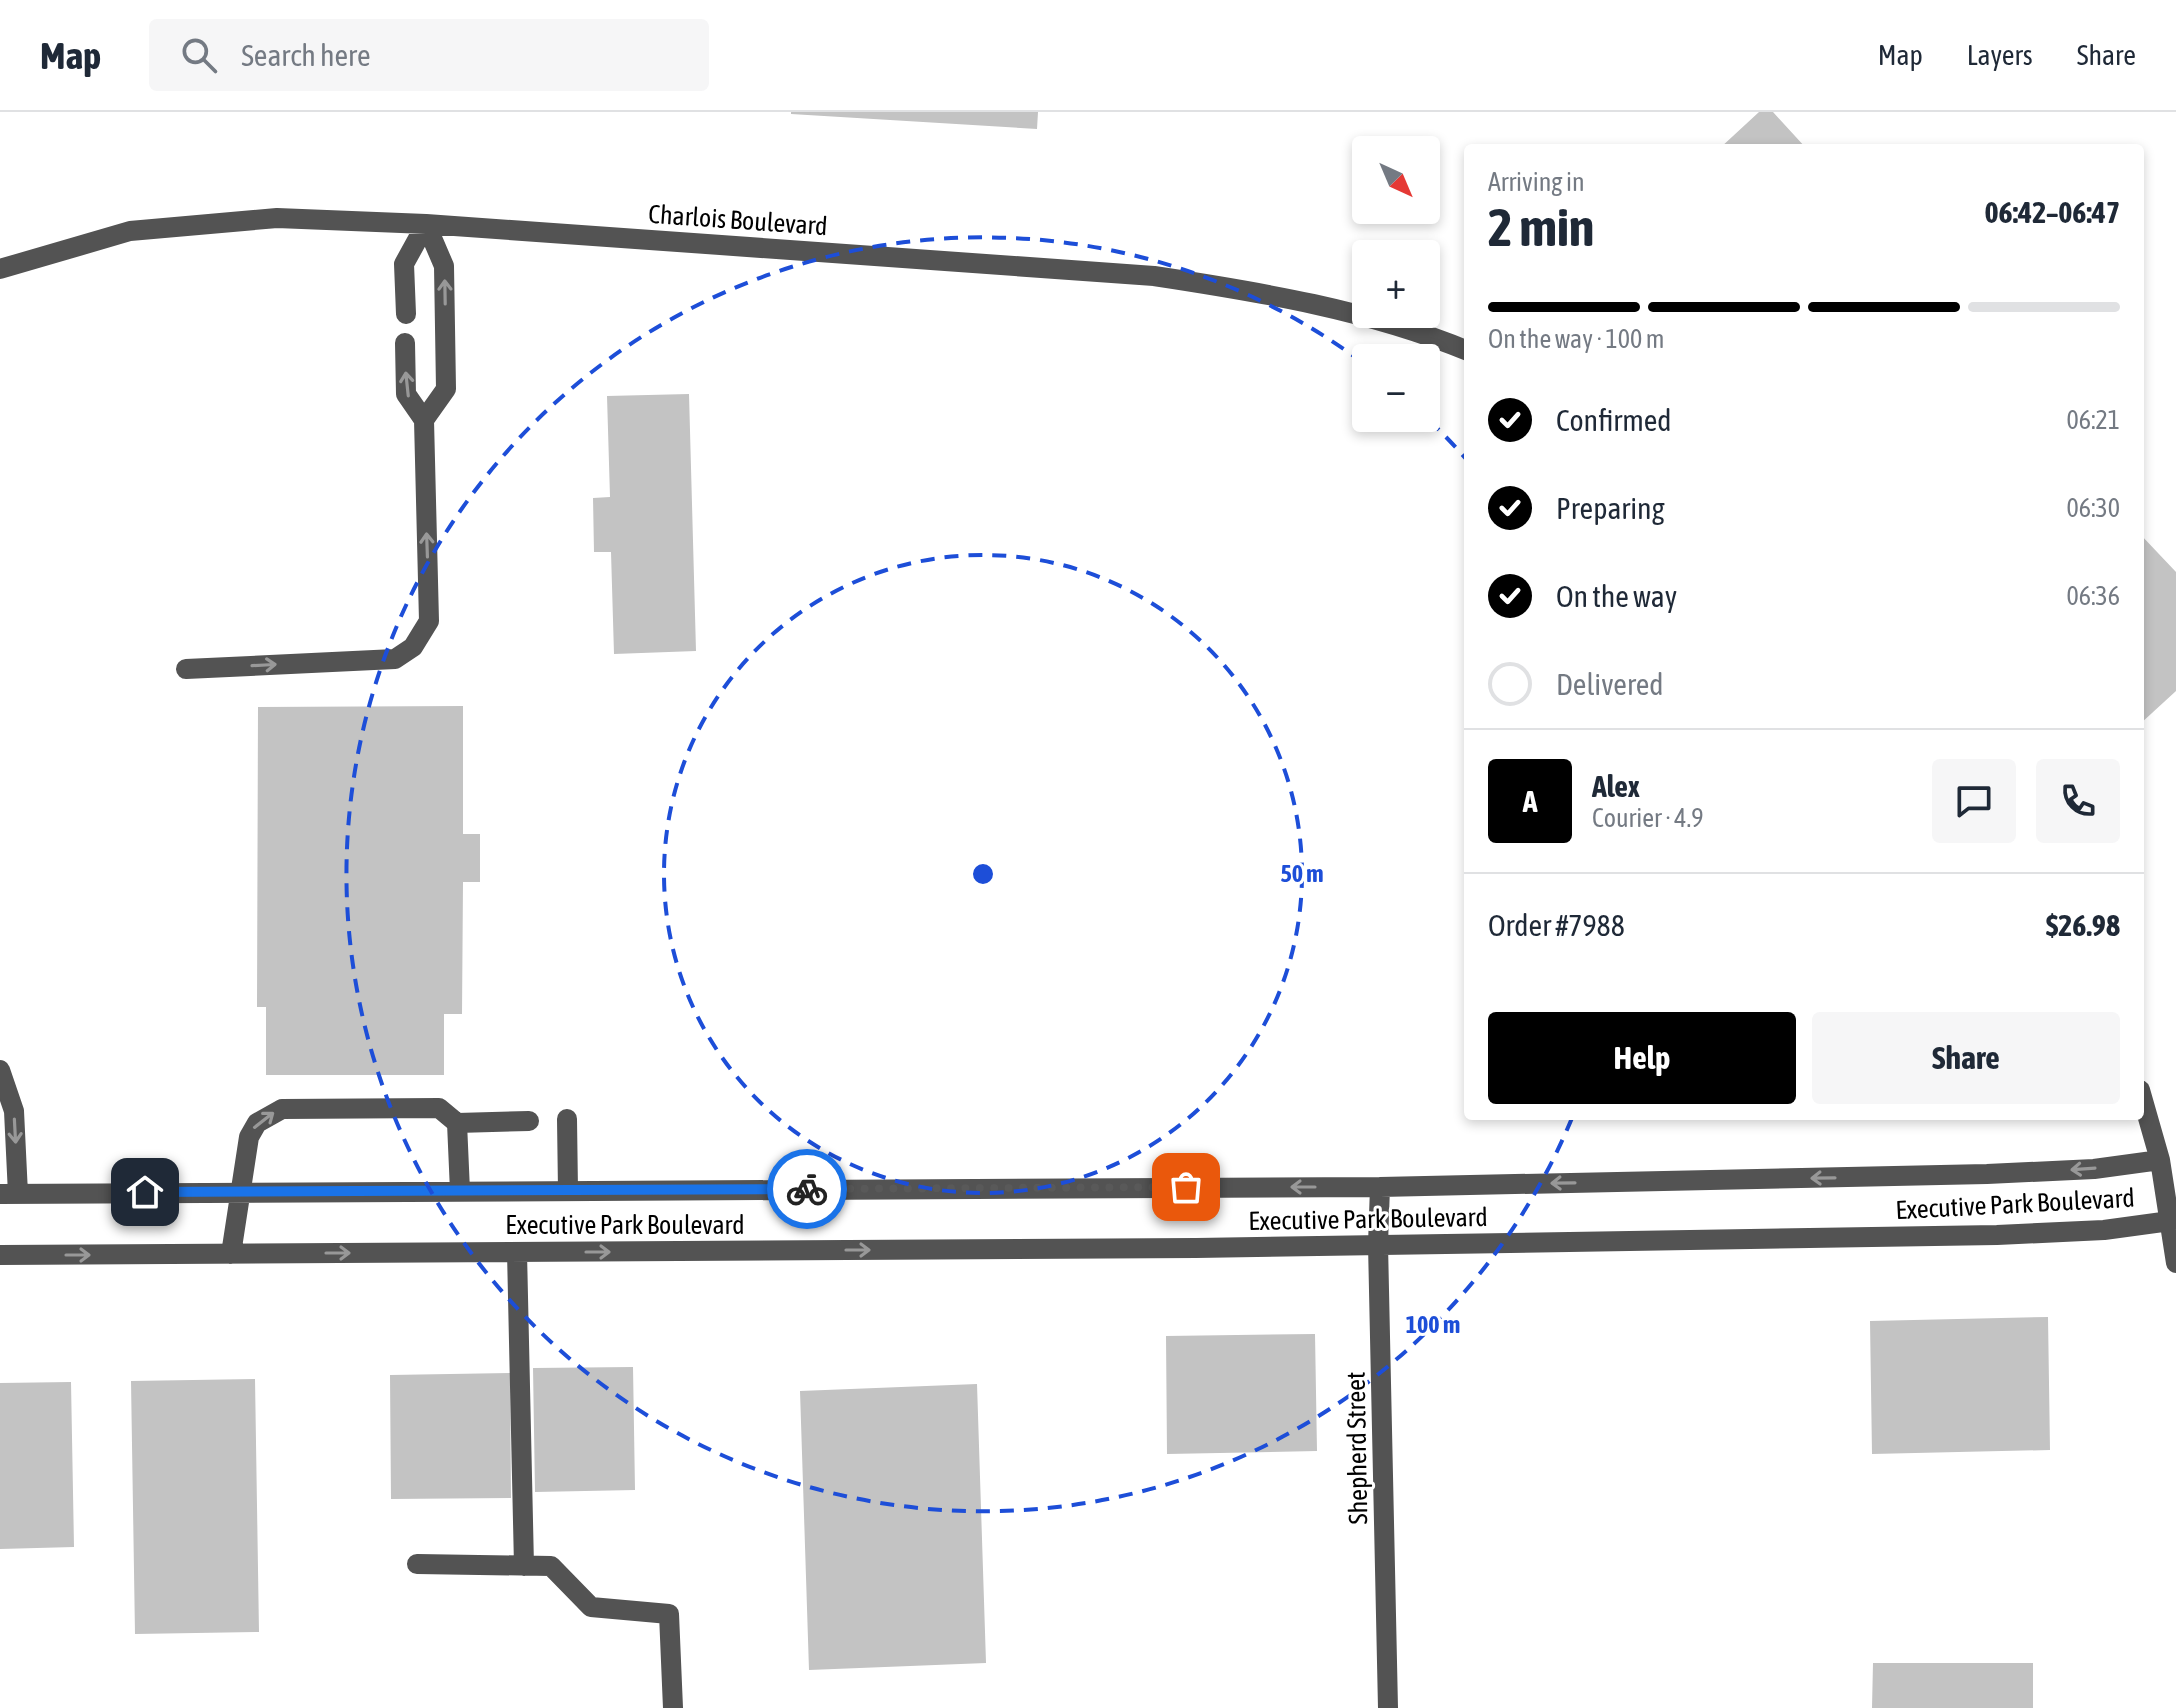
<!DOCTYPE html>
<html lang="en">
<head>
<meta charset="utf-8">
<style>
	body { margin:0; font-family:"Asap Condensed",sans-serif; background:#f6f6f7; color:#1f2937; height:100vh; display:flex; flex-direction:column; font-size:30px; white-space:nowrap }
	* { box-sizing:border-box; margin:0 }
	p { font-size:26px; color:#747a83 }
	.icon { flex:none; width:44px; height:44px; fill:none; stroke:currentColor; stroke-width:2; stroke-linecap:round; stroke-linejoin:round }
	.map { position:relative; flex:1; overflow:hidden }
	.panel { position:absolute; left:1464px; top:32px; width:680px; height:976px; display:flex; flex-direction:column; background:#fff; border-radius:8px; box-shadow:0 4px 12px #0003 }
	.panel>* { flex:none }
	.needle { width:52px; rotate:136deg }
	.buttons { position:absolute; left:1352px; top:24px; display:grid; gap:16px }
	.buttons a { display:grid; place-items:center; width:88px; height:88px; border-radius:8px; background:#fff; box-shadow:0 4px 12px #0003; font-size:40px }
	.pin { position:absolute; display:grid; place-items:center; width:68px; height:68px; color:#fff; margin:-34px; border-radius:16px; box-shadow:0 4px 12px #0006 }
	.courier { position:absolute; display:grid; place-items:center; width:80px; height:80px; margin:-40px; border:6px solid #1a73e8; border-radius:50%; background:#fff; color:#222; box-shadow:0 2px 10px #0007 }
	.overview em { font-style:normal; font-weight:700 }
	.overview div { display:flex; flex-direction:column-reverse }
	.overview { display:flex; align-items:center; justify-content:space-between; height:136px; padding:0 24px }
	h1 { font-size:52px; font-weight:700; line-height:60px }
	.bar { display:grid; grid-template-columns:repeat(4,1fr); gap:12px 8px; align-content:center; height:96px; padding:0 24px }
	.bar i { height:10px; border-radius:6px; background:#e0e1e3 }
	.bar .on { background:#000 }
	.bar p { grid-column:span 4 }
	.line { display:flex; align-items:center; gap:20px; padding:0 24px; border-top:2px solid #e0e1e3 }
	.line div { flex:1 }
	.round { display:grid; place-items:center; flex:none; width:84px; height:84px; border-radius:8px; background:#f6f6f7 }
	ol { padding:0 24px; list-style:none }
	li { display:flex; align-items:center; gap:24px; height:88px }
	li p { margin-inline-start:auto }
	li .icon { padding:8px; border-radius:50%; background:#000; color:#fff; stroke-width:4 }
	li:last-child { color:#747a83 }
	li i { width:44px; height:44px; border:4px solid #e0e1e3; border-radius:50% }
	.button { display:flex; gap:16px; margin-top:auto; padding:16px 24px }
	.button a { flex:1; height:92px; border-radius:8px; background:#000; color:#fff; font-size:32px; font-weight:700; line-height:92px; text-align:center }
	.button a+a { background:#f6f6f7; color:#1f2937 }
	header { display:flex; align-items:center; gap:48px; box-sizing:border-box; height:112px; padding:0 40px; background:#fff; border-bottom:2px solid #e0e1e3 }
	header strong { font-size:38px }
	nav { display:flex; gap:44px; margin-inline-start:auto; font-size:28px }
	.search { width:560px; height:72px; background:#f6f6f7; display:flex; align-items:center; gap:20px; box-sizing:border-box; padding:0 28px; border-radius:8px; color:#747a83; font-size:30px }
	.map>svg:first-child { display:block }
	.building { fill:#c3c3c3 }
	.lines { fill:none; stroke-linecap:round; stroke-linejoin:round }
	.minor { stroke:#535353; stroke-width:20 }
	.oneway { stroke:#989898 }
	.done { stroke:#595959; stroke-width:8; stroke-dasharray:0 14.4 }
	.route { stroke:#1a73e8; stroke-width:10 }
	.ring { fill:none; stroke:#1d4ed8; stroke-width:4; stroke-dasharray:14 10 }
	.labels { text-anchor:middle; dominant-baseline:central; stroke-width:6; stroke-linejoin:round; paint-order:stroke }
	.street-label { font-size:26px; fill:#000; stroke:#fff }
	.centre { fill:#1d4ed8; stroke:#fff; stroke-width:4 }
	.ring-label { font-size:24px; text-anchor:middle; font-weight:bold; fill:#1d4ed8; stroke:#fff; stroke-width:6; stroke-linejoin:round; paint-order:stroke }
</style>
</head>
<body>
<header>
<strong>Map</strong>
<div class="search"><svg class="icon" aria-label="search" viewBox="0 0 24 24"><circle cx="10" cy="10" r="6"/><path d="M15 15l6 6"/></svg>Search here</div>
<nav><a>Map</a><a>Layers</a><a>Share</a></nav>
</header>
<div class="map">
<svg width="2176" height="1596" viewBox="0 0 2176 1596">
	<rect width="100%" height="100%" fill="#fff"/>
	<path class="building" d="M 791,0 L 1038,0 L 1037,17 L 791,2 Z
		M 1759,0 L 1773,0 L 1806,36 L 1720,36 Z
		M 689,282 L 696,539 L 614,542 L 611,440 L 594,440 L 593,386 L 610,385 L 607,284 Z
		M 2140,422 L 2176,460 L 2176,579 L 2140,612 Z
		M 463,594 L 463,722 L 480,722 L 480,770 L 463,770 L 462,902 L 444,902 L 444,963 L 266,963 L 266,895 L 257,895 L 258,595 Z
		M 2048,1205 L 2050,1338 L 1872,1342 L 1870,1209 Z
		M 1315,1222 L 1317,1339 L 1167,1342 L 1166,1224 Z
		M 633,1255 L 635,1378 L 535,1380 L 533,1256 Z
		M 510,1261 L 511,1386 L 391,1387 L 390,1263 Z
		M 255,1267 L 259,1520 L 135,1522 L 131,1269 Z
		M 71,1270 L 74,1435 L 0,1437 L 0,1271 Z
		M 977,1272 L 986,1551 L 809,1558 L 800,1279 Z
		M 1873,1551 L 2033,1551 L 2033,1596 L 1872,1596 Z"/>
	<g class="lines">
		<path class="minor" d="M 0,157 L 130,119 L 277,106 L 426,112 L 1154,164 C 1260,180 1369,198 1468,239
			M 406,202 L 404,152 L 426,112
			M 405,231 L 406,282 L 424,308
			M 186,557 L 395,547 L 413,535 L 429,509 L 424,308 L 446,277 L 444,154 L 426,112
			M 0,958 L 14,999 L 18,1082
			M 2140,978 L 2160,1048 L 2176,1151
			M 567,1007 L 568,1079
			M 457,1011 L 529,1009
			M 1380,1075 L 1378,1132 L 1388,1596
			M 0,1082 L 1380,1075 L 1987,1062 L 2094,1057 L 2160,1048
			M 517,1140 L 524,1454
			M 231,1142 L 249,1025 L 257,1011 L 282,997 L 439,996 L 457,1011 L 460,1079
			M 0,1143 L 1196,1136 L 1997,1123 L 2104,1118 L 2170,1109
			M 417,1452 L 551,1454 L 591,1495 L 669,1502 L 673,1596"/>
	</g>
	<defs><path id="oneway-shaft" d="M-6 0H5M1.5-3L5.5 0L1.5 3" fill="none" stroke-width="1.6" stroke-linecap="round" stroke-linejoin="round" transform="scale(2)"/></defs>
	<g class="oneway">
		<use href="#oneway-shaft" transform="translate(445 180) rotate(-91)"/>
		<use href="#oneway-shaft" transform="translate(407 272) rotate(-96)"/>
		<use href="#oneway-shaft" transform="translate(427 433) rotate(-92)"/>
		<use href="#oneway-shaft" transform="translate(264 553) rotate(-3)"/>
		<use href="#oneway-shaft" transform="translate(264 1008) rotate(-38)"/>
		<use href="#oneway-shaft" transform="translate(15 1019) rotate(87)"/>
		<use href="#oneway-shaft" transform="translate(2083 1057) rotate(176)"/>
		<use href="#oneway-shaft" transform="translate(1823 1066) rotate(179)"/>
		<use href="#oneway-shaft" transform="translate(1563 1071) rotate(179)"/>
		<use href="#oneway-shaft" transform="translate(1303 1075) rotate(180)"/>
		<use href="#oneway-shaft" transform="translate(858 1138)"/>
		<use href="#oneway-shaft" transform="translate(598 1140)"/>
		<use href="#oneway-shaft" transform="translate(338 1141)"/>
		<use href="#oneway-shaft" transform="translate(78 1143)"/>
	</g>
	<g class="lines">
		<path class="done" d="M 807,1077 L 1186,1075"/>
		<path class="route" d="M 145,1080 L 807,1077"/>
	</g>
	<g class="ring">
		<circle cx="983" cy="762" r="319"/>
		<path d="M1572 1006A637 637 0 1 1 1362 250M1429 308A637 637 0 0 1 1467 348"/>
	</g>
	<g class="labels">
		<g class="street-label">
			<text transform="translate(738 108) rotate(4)">Charlois Boulevard</text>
			<text transform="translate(2015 1092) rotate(-3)">Executive Park Boulevard</text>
			<text transform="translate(1368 1107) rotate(-1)">Executive Park Boulevard</text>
			<text x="625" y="1113">Executive Park Boulevard</text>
			<text transform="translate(1357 1336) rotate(-91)">Shepherd Street</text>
		</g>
	</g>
	<circle cx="983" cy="762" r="12" class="centre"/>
	<g class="ring-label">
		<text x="1302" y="770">50 m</text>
		<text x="1433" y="1221">100 m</text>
	</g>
</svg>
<div class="buttons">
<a><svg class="needle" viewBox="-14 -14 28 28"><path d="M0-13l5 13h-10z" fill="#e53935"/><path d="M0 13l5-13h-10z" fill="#747a83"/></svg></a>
<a>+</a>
<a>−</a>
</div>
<div class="pin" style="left:1186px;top:1075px;background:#ea580c"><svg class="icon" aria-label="bag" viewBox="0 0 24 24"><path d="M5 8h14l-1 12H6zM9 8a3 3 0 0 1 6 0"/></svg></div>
<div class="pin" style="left:145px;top:1080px;background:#1f2937"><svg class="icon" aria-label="home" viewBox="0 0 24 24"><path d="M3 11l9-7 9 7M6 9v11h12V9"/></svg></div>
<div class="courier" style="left:807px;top:1077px"><svg class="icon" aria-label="bike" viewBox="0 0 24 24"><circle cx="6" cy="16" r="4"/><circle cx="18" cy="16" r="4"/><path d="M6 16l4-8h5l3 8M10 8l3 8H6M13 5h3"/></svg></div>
<section class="panel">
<div class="overview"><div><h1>2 min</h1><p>Arriving in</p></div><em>06:42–06:47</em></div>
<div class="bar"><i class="on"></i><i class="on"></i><i class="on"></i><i></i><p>On the way · 100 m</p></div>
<ol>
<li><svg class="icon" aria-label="check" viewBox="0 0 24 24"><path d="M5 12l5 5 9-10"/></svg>Confirmed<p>06:21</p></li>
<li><svg class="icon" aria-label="check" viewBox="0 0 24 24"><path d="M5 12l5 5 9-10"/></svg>Preparing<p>06:30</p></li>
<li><svg class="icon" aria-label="check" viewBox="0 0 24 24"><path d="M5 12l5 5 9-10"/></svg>On the way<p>06:36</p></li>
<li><i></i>Delivered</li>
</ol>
<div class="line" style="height:144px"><b class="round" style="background:#000;color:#fff">A</b><div><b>Alex</b><p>Courier · 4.9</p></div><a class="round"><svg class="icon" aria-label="chat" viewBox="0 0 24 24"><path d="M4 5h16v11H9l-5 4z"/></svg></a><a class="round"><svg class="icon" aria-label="phone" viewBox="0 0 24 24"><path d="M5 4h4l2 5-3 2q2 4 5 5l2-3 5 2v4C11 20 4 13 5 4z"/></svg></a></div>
<div class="line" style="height:104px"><div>Order #7988</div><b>$26.98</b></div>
<div class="button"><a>Help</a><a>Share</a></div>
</section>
</div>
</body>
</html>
